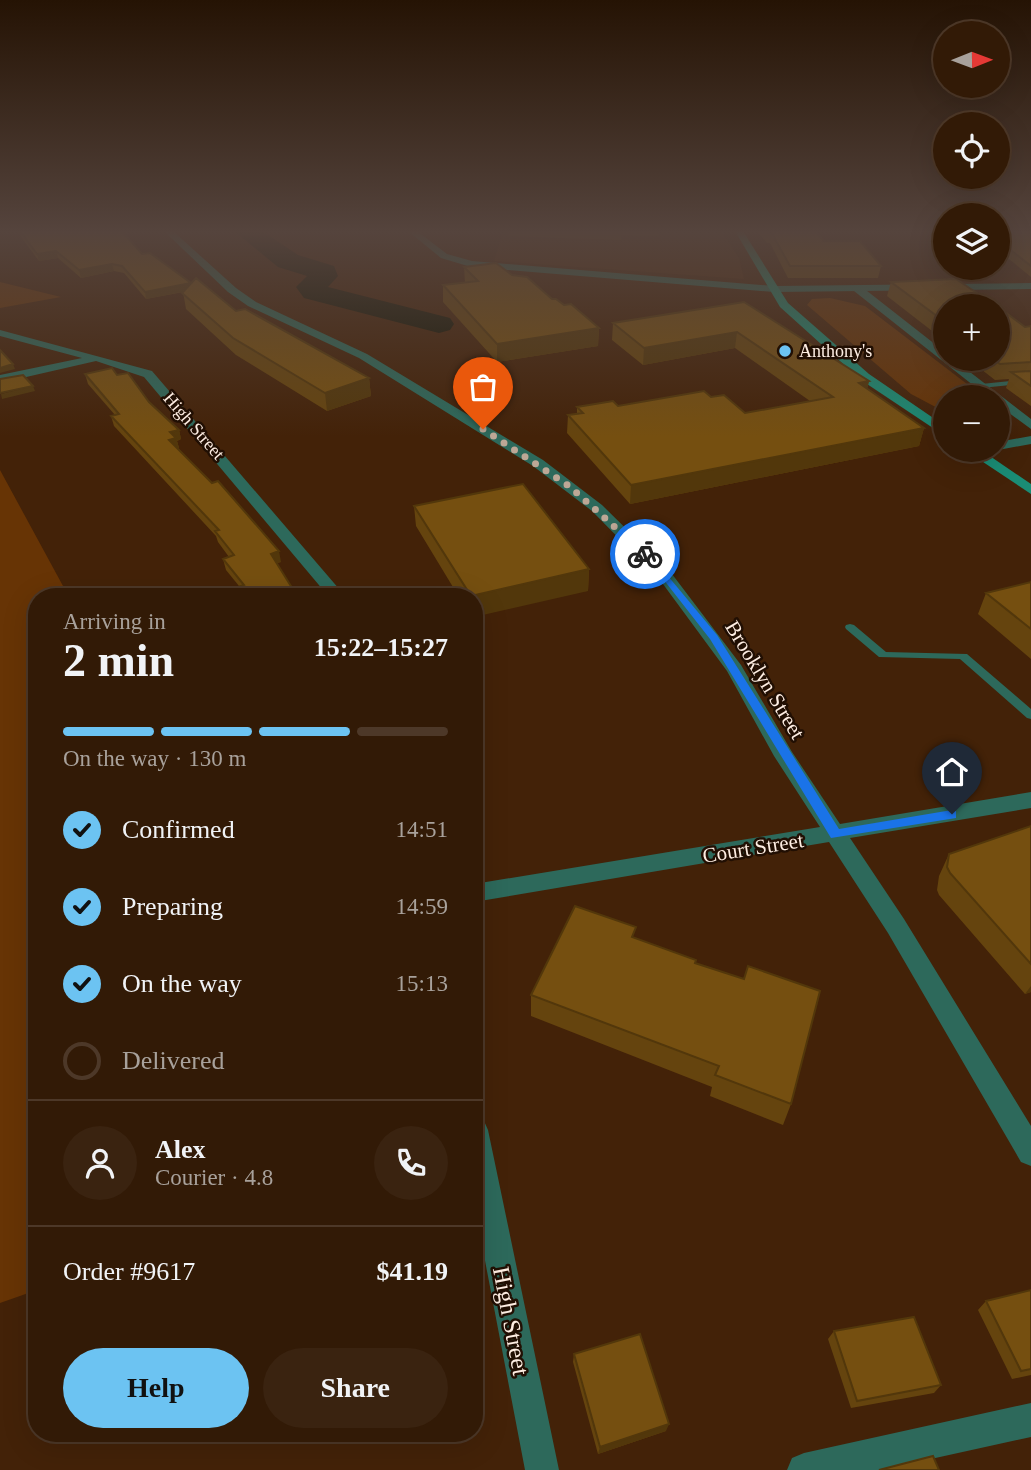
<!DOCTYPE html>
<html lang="en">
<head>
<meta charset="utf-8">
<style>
	body { margin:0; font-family:"Times New Roman",serif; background:#3a2310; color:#f1f3f6; height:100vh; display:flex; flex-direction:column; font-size:26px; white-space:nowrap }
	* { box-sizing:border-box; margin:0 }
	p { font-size:23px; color:#a8a19b }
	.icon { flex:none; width:38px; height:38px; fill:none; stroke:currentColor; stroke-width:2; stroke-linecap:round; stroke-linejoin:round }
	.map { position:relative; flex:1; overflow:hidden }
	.panel { position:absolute; left:28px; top:588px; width:455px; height:854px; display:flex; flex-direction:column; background:#321a06; border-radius:28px; box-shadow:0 7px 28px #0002,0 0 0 2px #4d3828 }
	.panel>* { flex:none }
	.needle { width:46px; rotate:89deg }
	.fabs { position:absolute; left:933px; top:21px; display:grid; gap:14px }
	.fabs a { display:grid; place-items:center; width:77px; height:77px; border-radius:50%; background:#321a06; box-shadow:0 7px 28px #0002,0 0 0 2px #4d3828; font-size:35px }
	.pin { position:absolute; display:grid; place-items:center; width:60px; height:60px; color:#fff; margin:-72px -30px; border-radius:50% 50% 50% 0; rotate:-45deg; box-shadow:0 0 7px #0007 }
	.pin .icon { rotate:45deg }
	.courier { position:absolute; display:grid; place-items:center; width:70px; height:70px; margin:-35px; border:5px solid #1a73e8; border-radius:50%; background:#fff; color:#222; box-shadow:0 2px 9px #0007 }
	.summary em { font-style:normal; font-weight:700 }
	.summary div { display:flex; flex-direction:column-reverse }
	.summary { display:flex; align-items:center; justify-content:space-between; height:119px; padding:0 35px }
	h1 { font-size:46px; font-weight:700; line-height:52px }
	.bar { display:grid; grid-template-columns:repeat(4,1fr); gap:10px 7px; align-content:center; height:84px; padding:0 35px }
	.bar i { height:9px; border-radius:5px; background:#4d3828 }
	.bar .active { background:#6cc3f2 }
	.bar p { grid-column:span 4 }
	.line { display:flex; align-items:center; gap:18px; padding:0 35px; border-top:2px solid #4d3828 }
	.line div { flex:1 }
	.round { display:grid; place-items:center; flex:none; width:74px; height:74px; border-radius:37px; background:#3a2310 }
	ol { padding:0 35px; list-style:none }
	li { display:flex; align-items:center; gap:21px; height:77px }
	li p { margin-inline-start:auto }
	li .icon { padding:7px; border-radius:50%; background:#6cc3f2; color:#111; stroke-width:4 }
	li:last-child { color:#a8a19b }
	li i { width:38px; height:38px; border:4px solid #4d3828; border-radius:50% }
	.cta { display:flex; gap:14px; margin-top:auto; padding:14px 35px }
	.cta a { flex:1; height:80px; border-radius:42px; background:#6cc3f2; color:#111; font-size:28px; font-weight:700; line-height:80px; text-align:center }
	.cta a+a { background:#3a2310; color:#f1f3f6 }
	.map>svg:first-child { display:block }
	.built { fill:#4f290b }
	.green { fill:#673405 }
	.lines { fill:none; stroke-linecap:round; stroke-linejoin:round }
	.river { fill:#131505; fill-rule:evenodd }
	.service { fill:#2d695b; fill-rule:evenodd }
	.minor { fill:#2d695b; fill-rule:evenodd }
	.tertiary { fill:#2d695b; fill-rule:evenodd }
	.secondary { fill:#1a8c75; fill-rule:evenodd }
	.wall { fill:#65440e }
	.shaded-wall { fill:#52370b }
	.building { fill:#754f10; stroke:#52370b; stroke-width:2 }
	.route { fill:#1a73e8 }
	.done { stroke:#bda796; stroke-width:7; stroke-dasharray:0 12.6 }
	.poi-dot { fill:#6cc3f2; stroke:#210f03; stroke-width:2.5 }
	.labels { text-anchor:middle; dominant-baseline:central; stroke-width:5; stroke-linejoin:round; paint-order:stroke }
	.far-poi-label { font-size:18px; fill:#feeee3; stroke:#210f03; text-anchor:start }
	.far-street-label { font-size:18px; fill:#feeee3; stroke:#210f03 }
	.street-label { font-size:21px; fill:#feeee3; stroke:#210f03 }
	.near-street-label { font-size:24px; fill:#feeee3; stroke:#210f03 }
</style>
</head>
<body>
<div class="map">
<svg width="1031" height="1470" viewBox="0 0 1031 1470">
	<rect width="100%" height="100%" fill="#432208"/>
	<path class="built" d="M 503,231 L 721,231 L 739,258 L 744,279 L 494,261 Z"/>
	<path class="green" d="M 0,282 L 61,297 L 0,308 Z
		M 830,298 L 865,306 L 984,397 L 945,397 L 945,412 L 911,394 L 807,305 L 812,299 Z
		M 0,470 L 69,597 L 37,597 L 37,1290 L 0,1303 Z"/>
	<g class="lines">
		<path class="river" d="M 234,231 L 262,231 L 298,255 L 334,266 L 338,276 L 328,287 L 450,318 L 454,324 L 450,330 L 439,333 L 304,298 L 296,287 L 307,276 L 278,267 Z"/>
		<path class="service" d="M 1031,379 L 1031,383 L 981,388 L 977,386 L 981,384 Z
			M 850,624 L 854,625 L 886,652 L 967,654 L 1031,709 L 1031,719 L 1027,718 L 960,659 L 879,657 L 846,629 L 845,627 L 846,625 Z"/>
		<path class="minor" d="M 164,231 L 173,231 L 236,288 L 256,302 L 367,354 L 543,460 L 602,505 L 672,574 L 741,665 L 792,752 L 840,824 L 1031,792 L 1031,808 L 850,838 L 904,919 L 1031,1126 L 1031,1166 L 1021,1162 L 888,933 L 829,842 L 474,902 L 474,884 L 820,827 L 774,756 L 727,671 L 660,580 L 592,511 L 533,466 L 359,358 L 248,306 L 228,292 Z
			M 408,231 L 417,231 L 447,254 L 472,261 L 774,286 L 779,289 L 774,292 L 471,267 L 441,258 Z
			M 854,287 L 862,287 L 945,352 L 945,359 L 953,359 L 1031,419 L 1031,429 L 998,405 L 998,397 L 988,397 L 854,291 Z
			M 0,330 L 152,371 L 346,597 L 329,597 L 144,377 L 96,361 L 0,383 L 0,375 L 82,358 L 0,336 Z
			M 1031,436 L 1031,444 L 998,450 L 997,450 L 998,442 Z
			M 474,1117 L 484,1121 L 488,1130 L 559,1470 L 525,1470 L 474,1203 Z
			M 1031,1403 L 1031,1437 L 881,1470 L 787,1470 L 792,1458 L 804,1453 Z"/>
		<path class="tertiary" d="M 1031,283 L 1031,289 L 774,292 L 769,289 L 774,286 Z"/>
		<path class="secondary" d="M 735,231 L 743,231 L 788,303 L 869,374 L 945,426 L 945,436 L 861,380 L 780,307 Z
			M 965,450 L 981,450 L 1031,484 L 1031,494 Z"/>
	</g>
	<path class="wall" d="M 20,231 L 142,254 L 236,311 L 369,378 L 371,396 L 327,411 L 236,355 L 186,309 L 183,292 L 146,299 L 124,273 L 114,271 L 81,278 L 58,258 L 39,261 L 21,237 Z
		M 509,231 L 659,231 L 659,236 L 621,235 L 621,240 L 509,236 Z
		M 757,231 L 815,231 L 824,241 L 881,266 L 878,278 L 788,278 L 770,243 L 767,243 Z
		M 998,231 L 1031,231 L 1031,277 L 998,250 Z
		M 464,267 L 512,275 L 564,305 L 599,328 L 598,346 L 497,362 L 443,302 L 443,285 L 465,283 Z
		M 891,282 L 945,306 L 945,341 L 887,296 Z
		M 744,302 L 869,381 L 867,389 L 924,428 L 919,446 L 630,504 L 567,433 L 568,415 L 577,414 L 577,407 L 618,406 L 711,397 L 745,413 L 810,401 L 735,348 L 643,365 L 612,340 L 613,323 Z
		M 1031,326 L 1031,406 L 1006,388 L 1009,379 L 995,380 L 968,359 L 998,359 L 1025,327 Z
		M 85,374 L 117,375 L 149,402 L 179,430 L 181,439 L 177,441 L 179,448 L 178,448 L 281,562 L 277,563 L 294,591 L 295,597 L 236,597 L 234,588 L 239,586 L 226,570 L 223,559 L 229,557 L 218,542 L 216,536 L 114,426 L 111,416 L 115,415 L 88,384 Z
		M 414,506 L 589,569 L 588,591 L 459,597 L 416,526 Z
		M 1031,582 L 1031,659 L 978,614 L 986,593 Z
		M 1031,826 L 1031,992 L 1025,994 L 939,895 L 937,890 L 939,876 L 949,854 Z
		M 635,938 L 696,963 L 791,1104 L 783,1125 L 710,1096 L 712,1087 L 531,1016 L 531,995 Z
		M 1031,1290 L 1031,1375 L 1012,1379 L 978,1310 L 986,1301 Z
		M 834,1331 L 941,1385 L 934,1393 L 851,1408 L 828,1339 Z
		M 574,1354 L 666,1431 L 598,1454 L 573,1362 Z"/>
	<path class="shaded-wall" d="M 56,251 L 58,258 L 39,261 L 37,254 Z
		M 112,264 L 114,271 L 81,278 L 79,270 Z
		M 191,283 L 192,290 L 146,299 L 145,292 Z
		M 599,328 L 598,346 L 497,362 L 497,344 Z
		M 737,332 L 735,348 L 643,365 L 644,348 Z
		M 13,364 L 15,369 L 0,373 L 0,368 Z
		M 369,378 L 371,396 L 327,411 L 325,393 Z
		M 869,381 L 865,398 L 859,383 Z
		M 33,386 L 35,391 L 2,399 L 1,394 Z
		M 924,428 L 919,446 L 630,504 L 631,485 Z
		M 179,430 L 181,439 L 177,441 L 179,448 L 172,450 L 169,440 L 170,432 Z
		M 279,551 L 281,562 L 273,564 L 271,554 Z
		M 589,569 L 588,591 L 474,617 L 474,597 L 471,596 Z
		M 294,591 L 295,597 L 284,597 L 283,595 Z
		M 1031,986 L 1031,992 L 1025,994 Z
		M 669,1424 L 666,1431 L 598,1454 L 600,1447 Z"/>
	<path class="building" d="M 20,231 L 122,231 L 142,254 L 150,253 L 191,283 L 145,292 L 122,266 L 112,264 L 79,270 L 56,251 L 37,254 Z
		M 767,231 L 815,231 L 824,241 L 860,241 L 881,266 L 790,266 L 771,232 L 768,233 Z
		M 998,231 L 1031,231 L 1031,266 L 998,240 L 998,237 L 1003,237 L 998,233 Z
		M 496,263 L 512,275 L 527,277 L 552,299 L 556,299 L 564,305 L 571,304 L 599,328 L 497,344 L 443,285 L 478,281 L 464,267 Z
		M 196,278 L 236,311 L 245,309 L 369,378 L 325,393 L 233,338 L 182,293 Z
		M 956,279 L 996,306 L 945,306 L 945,322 L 891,282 Z
		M 744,302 L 869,381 L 859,383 L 924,428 L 631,485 L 568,415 L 583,413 L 577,407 L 613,401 L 618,406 L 704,391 L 711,397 L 724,395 L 745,413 L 833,397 L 737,332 L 644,348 L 613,323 Z
		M 998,307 L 1025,327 L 1031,326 L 1031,362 L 1000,364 L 993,359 L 998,359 Z
		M 0,350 L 13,364 L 0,368 Z
		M 112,368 L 117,375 L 128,373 L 149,402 L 179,430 L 170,432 L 176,438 L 169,440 L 212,483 L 218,481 L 279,551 L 271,554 L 294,591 L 283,595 L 285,597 L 239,597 L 234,588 L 244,585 L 223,559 L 234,555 L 215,531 L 219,530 L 111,416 L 119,414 L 85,374 Z
		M 1031,371 L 1031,386 L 1011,372 Z
		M 23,375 L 33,386 L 0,393 L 0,379 Z
		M 523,484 L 589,569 L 471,596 L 414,506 Z
		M 1031,582 L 1031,629 L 986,593 Z
		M 1031,826 L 1031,964 L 950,873 L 947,867 L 949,854 Z
		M 575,906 L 636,927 L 632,937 L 696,960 L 695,963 L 744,979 L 748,966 L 820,991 L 791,1104 L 715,1075 L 719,1066 L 531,995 Z
		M 1031,1290 L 1031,1369 L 1021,1371 L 986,1301 Z
		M 914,1317 L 941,1385 L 857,1401 L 834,1331 Z
		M 640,1334 L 669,1424 L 600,1447 L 574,1354 Z
		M 933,1456 L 939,1470 L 879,1470 Z"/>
	<linearGradient id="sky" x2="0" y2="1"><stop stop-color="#251304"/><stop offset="0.53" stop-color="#55443d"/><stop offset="1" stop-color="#55443d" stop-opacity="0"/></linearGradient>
	<rect width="1031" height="437" fill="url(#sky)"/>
	<path class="route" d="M 642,552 L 648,552 L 717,635 L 839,829 L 952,810 L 956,811 L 956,818 L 831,838 L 710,639 Z"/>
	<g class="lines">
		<path class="done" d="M 483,429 L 569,486 L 645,554"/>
	</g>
	<circle class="poi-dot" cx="785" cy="351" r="7"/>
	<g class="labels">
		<g class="far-poi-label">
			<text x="799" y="351">Anthony's</text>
		</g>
		<g class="far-street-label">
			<text transform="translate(194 426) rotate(49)">High Street</text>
		</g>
		<g class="street-label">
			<text transform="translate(765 680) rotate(59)">Brooklyn Street</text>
			<text transform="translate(753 848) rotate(-9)">Court Street</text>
		</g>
		<g class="near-street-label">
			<text transform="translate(511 1321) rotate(79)">High Street</text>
		</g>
	</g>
</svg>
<div class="fabs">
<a><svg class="needle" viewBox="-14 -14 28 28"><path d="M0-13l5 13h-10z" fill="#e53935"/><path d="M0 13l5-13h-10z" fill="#a8a19b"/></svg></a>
<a><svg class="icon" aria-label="locate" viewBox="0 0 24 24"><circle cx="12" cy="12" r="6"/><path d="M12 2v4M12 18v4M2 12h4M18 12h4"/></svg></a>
<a><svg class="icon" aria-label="layers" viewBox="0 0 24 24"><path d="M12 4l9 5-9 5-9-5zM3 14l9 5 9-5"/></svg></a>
<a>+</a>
<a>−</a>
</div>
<div class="pin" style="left:483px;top:429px;background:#ea580c"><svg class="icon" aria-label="bag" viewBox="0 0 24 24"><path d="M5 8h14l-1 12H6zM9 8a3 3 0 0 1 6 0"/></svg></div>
<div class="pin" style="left:952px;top:814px;background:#1f2937"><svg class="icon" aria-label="home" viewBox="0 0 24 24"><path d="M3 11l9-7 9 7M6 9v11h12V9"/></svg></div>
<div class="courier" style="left:645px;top:554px"><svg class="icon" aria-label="bike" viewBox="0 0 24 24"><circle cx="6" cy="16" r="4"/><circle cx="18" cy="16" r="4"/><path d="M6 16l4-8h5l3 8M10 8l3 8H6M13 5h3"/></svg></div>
<section class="panel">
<div class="summary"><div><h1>2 min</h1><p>Arriving in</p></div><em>15:22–15:27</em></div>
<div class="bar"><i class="active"></i><i class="active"></i><i class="active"></i><i></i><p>On the way · 130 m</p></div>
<ol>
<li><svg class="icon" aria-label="check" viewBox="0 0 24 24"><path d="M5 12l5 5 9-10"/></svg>Confirmed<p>14:51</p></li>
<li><svg class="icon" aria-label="check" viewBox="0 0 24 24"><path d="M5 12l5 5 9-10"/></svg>Preparing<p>14:59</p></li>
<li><svg class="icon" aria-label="check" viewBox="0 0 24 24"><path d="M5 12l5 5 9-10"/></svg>On the way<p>15:13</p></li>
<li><i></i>Delivered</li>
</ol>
<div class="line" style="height:126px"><a class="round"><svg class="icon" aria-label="person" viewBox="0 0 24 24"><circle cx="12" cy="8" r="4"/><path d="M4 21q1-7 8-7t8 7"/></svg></a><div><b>Alex</b><p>Courier · 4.8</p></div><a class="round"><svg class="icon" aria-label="phone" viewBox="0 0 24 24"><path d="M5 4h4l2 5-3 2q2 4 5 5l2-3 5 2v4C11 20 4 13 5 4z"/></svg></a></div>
<div class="line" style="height:91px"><div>Order #9617</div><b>$41.19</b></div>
<div class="cta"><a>Help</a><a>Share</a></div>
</section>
</div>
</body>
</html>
